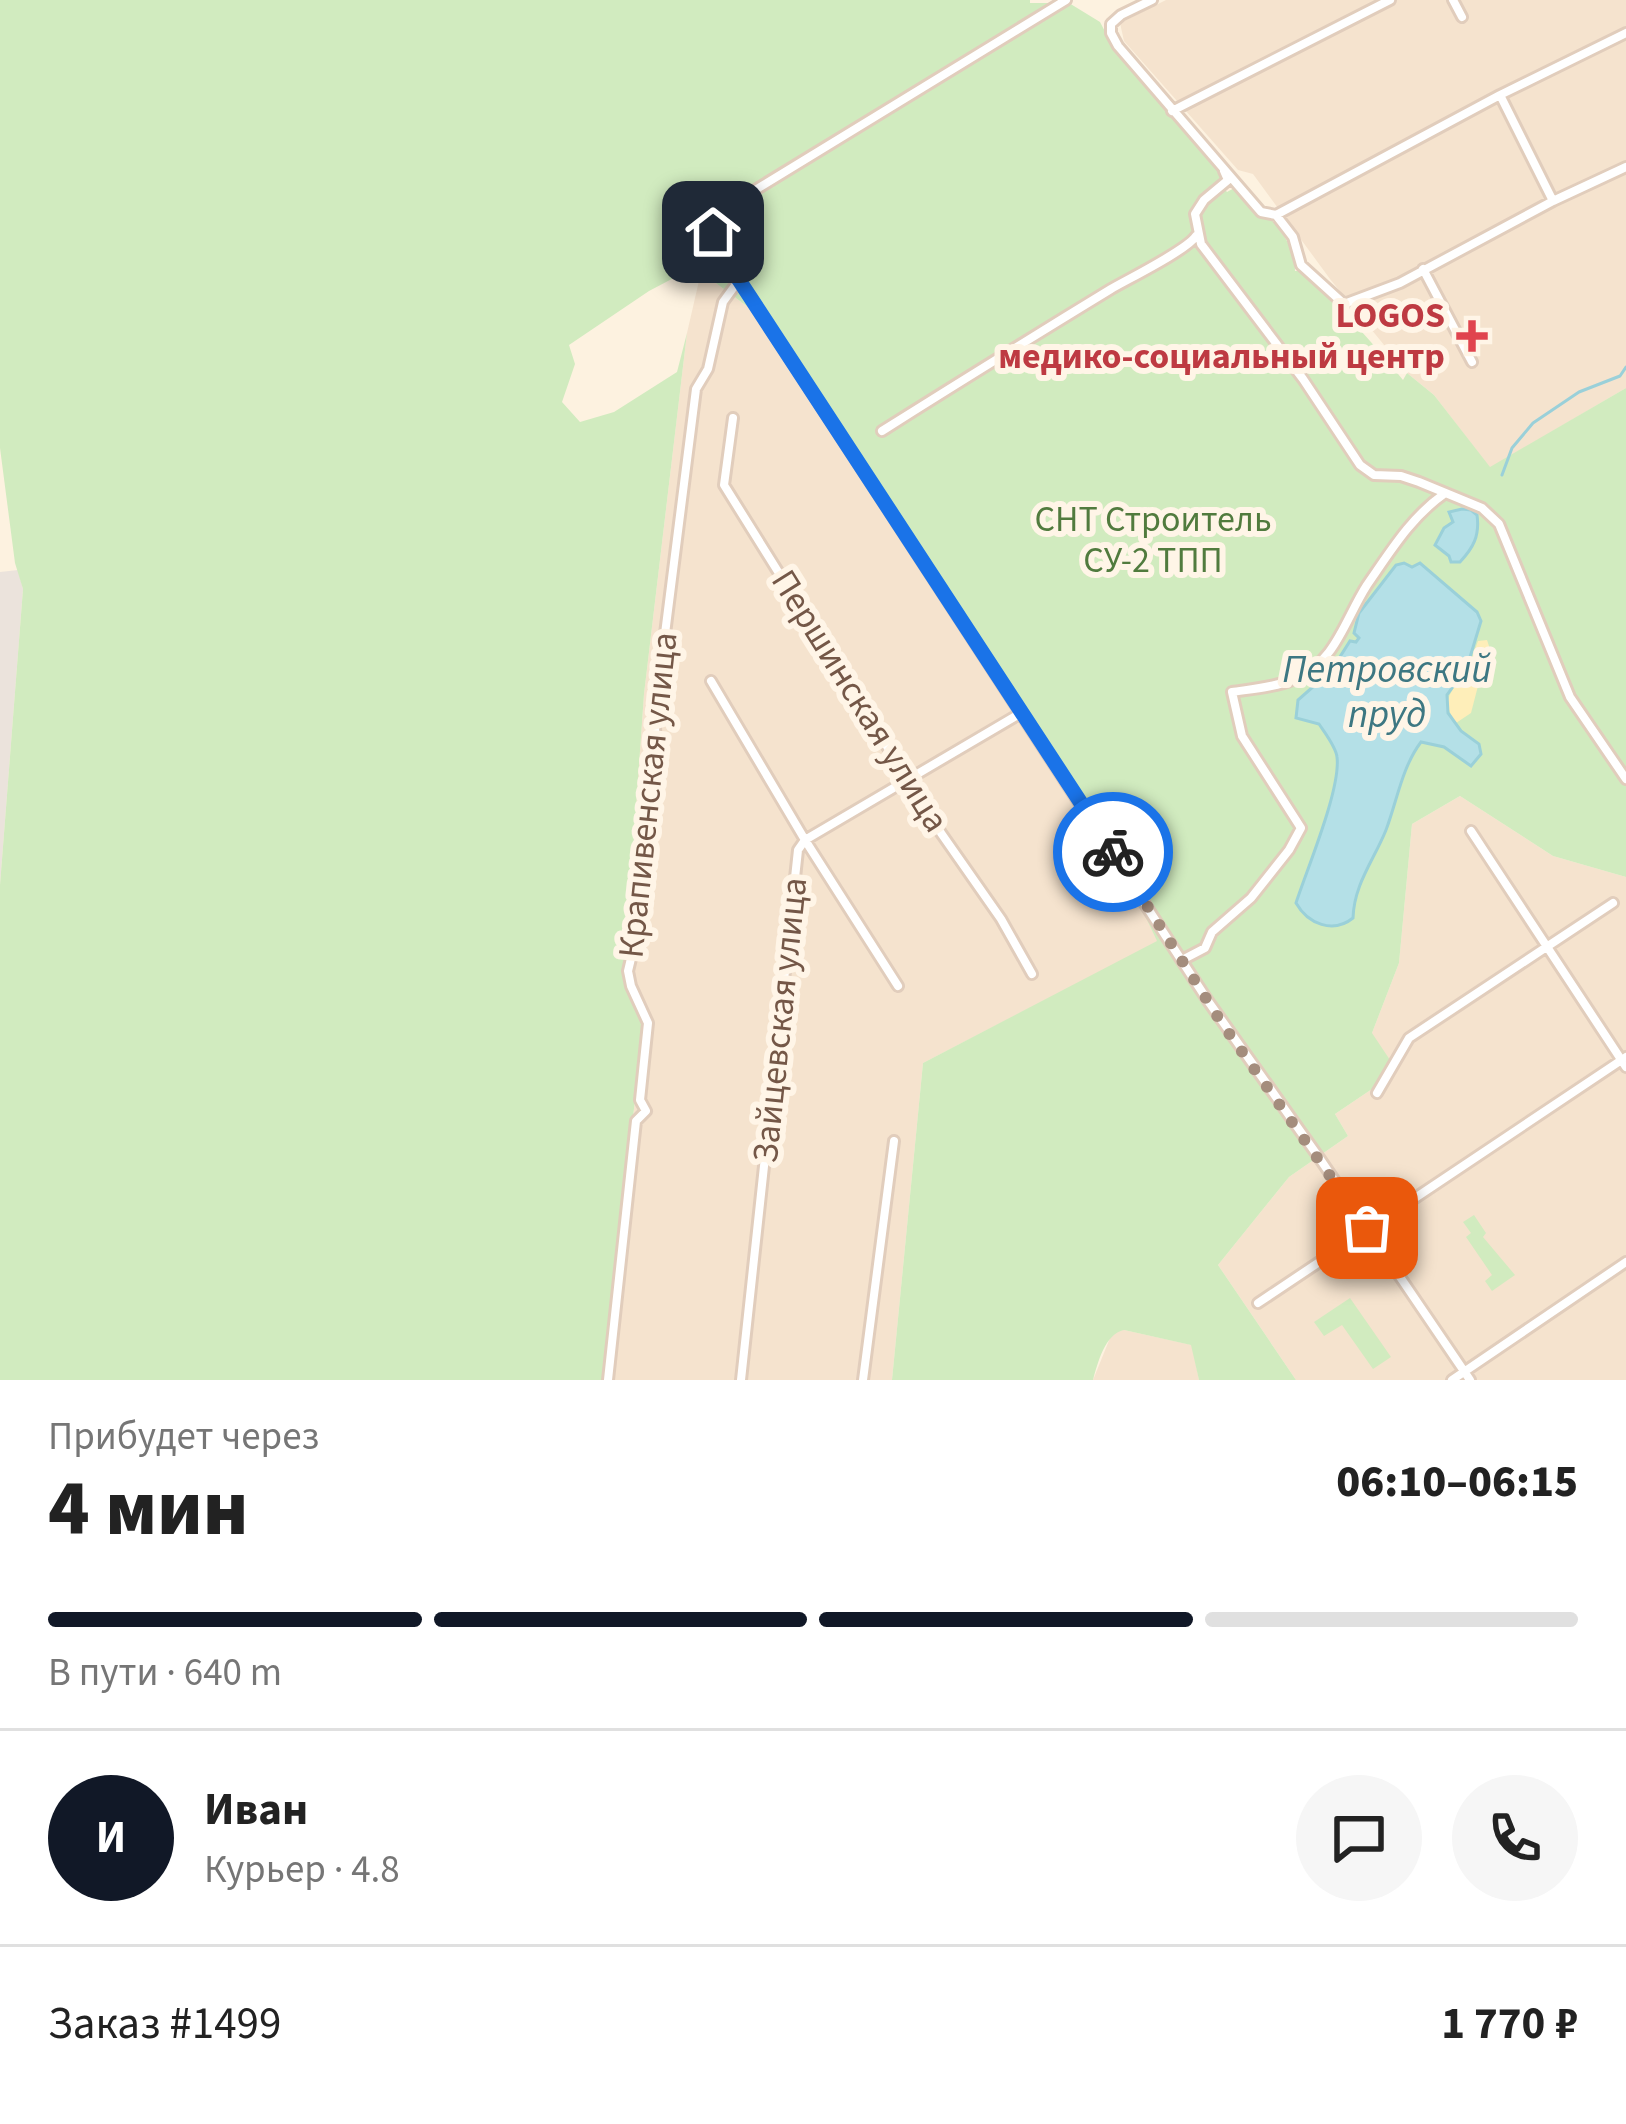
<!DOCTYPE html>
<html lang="ru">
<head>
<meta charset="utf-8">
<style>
	body { margin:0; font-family:"Source Sans 3",sans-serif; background:#f6f6f6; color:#222; height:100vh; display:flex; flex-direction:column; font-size:45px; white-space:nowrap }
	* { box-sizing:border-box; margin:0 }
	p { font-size:39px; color:#767676 }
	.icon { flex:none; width:66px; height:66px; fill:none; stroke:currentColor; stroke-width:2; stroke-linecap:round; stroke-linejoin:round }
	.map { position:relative; height:1380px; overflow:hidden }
	.sheet { display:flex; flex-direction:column; background:#fff; flex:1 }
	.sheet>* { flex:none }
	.pin { position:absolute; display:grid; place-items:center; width:102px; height:102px; color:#fff; margin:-51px; border-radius:24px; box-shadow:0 6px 18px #0006 }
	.courier { position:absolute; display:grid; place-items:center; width:120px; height:120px; margin:-60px; border:9px solid #1a73e8; border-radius:50%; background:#fff; color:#222; box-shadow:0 3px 15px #0007 }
	.summary em { font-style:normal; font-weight:800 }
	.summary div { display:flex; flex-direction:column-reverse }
	.summary { display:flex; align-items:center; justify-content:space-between; height:204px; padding:0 48px }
	h1 { font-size:78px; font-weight:800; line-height:90px }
	.bar { display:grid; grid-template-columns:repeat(4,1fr); gap:18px 12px; align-content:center; height:144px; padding:0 48px }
	.bar i { height:15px; border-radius:9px; background:#e0e0e0 }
	.bar .on { background:#111827 }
	.bar p { grid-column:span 4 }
	.line { display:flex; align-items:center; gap:30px; padding:0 48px; border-top:3px solid #e0e0e0 }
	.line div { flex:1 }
	.round { display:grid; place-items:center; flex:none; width:126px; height:126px; border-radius:63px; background:#f6f6f6 }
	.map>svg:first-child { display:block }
	.residential { fill:#f5e3ce }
	.industrial { fill:#ebe3dc }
	.green { fill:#d1ebbf }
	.sand { fill:#feeeb9 }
	.water { fill:#b4e0e7; stroke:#9ad0d9; stroke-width:3 }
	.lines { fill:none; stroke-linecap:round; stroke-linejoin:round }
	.stream { stroke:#9ad0d9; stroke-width:3 }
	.street-casing { stroke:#e1cdbc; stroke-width:14 }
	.street { stroke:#fff; stroke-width:8 }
	.done { stroke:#a48d7d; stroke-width:12; stroke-dasharray:0 21.6 }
	.route { stroke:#1a73e8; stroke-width:15 }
	.health-dot { fill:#e0444e; stroke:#fff5e7; stroke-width:4.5 }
	.labels { text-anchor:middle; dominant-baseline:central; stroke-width:12; stroke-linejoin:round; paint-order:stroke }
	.health-label { font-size:36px; font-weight:bold; fill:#be3a42; stroke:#fff5e7; text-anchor:end }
	.park-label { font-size:36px; fill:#517b3e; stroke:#fff5e7 }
	.street-label { font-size:36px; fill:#745747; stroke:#fff5e7 }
	.water-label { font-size:39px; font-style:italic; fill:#3d7782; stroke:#fff5e7 }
</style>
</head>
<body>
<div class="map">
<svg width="1626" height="1380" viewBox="0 0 1626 1380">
	<rect width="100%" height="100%" fill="#fdf2e0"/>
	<path class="residential" d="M 1166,0 L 1626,0 L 1626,388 L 1490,468 L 1434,395 L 1407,373 L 1330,279 L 1253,174 L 1238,170 L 1124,41 L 1120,23 Z
		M 701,272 L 748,307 L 873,489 L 1128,880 L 1158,942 L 923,1063 L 892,1380 L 603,1380 L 644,1021 L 643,1012 L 624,980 L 644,694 L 687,333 Z
		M 1460,796 L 1553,856 L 1626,877 L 1626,1380 L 1296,1380 L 1218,1265 L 1289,1177 L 1348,1136 L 1335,1114 L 1375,1087 L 1372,1033 L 1399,963 L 1412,824 Z
		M 1124,1330 L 1192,1345 L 1199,1380 L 1093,1380 L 1110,1338 L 1116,1331 Z"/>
	<path class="industrial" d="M 18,570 L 23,589 L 0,885 L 0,572 Z"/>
	<path class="green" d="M 0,0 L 1030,0 L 1030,3 L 1069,3 L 1100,22 L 1111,43 L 1153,95 L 1222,171 L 1220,184 L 1227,192 L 1236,187 C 1261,210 1295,234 1295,271 L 1307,271 C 1339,308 1373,342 1403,380 L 1407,373 L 1434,395 L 1490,467 L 1626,388 L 1626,877 L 1553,856 L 1460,796 L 1412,824 L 1399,963 L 1372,1033 L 1390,1060 L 1375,1087 L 1335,1114 L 1348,1136 L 1289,1177 L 1218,1265 L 1296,1380 L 1199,1380 L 1191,1345 L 1124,1330 C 1105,1334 1098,1362 1093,1380 L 892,1380 L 923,1063 L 1157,941 L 1128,880 L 1000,687 L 873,489 L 748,307 L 701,272 L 704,262 L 649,291 L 569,345 L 575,364 L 562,402 L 580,422 L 614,412 L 677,372 L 687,333 L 644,694 L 624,980 L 643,1013 L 644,1021 L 603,1380 L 0,1380 L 0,885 L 23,589 L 15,563 L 0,448 Z
		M 1474,1215 L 1486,1233 L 1483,1237 L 1515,1275 L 1492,1291 L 1485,1281 L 1492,1275 L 1466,1237 L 1471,1233 L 1463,1222 Z
		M 1350,1298 L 1391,1357 L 1373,1369 L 1342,1325 L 1324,1336 L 1314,1322 Z"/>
	<path class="sand" d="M 1487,640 L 1494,661 L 1486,688 L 1478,686 L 1471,713 L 1456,723 C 1438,697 1454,691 1467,670 C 1472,661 1474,651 1478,641 Z"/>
	<path class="water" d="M 1462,509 L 1471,510 L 1477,515 C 1480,536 1473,548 1460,562 L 1451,562 L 1449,556 L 1435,545 L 1444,528 L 1453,522 L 1449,512 Z
		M 1404,563 L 1412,567 L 1420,563 L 1477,612 L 1481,621 L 1467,667 L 1447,695 L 1448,713 L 1461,731 L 1479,744 L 1481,754 L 1471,766 L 1444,747 L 1421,742 C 1402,767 1397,801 1386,830 C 1374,860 1354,884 1353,918 C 1333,934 1308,924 1296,903 C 1307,869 1341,789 1337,757 C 1336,747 1325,733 1319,724 L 1296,718 L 1298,700 L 1331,671 L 1350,641 L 1356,642 L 1359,638 L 1354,633 L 1359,613 L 1396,565 Z"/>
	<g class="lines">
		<path class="stream" d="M 1502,475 L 1512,448 L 1533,423 L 1579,392 L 1620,376 L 1626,367"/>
		<defs>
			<path id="street" d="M 1066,0 L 729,206 L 715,221 L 713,232 L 716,241 L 739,280 L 1208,1001 L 1320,1159 L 1470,1380
				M 1152,0 L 1121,15 L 1111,24 L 1111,33 L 1118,46 L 1261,212 L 1276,215 L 1293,237 L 1301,265 L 1344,304 L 1400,283 L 1553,201 L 1626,167
				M 1453,0 L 1462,17
				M 1500,95 L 1553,201
				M 1172,111 L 1390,0
				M 1224,171 L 1228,180 L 1204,200 L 1195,214 L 1201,244 L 1303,379 L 1360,465 L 1374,475 L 1401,476 L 1419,482 L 1482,508 L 1499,524 L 1570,697 L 1626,779
				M 1276,215 L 1500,95 L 1626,33
				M 1423,269 L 1472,362
				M 733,418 L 724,485 L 941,833 L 1001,919 L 1032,974
				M 882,431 C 958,383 1034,336 1111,289 C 1130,278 1187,250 1196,236
				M 711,681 L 805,840 L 898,986
				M 1471,831 L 1626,1067
				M 1182,960 L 1205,948 L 1212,932 L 1251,898 L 1289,850 L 1301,828 L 1242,736 L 1232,692 C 1252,689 1276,687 1295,679 C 1336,662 1345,619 1367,585 C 1390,552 1411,517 1444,494
				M 1377,1093 L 1409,1038 L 1613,903
				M 1258,1303 L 1626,1057
				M 608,1380 L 636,1121 L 646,1111 L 640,1100 L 648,1023 L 631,986 L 628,971 L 641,917 L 647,874 L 656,775 L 655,723 L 658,689 L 696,389 L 708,369 L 723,302 L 739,280
				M 741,1380 L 798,850 L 805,840 L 1021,713
				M 863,1380 L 894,1141
				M 1452,1380 L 1626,1262"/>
		</defs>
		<use href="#street" class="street-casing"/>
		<use href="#street" class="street"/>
	</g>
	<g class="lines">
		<path class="done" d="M 1113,852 L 1221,1022 L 1367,1228"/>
		<path class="route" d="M 713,232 L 718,246 L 739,280 L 1113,852"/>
	</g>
	<path class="health-dot" d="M1466 318h12v12h12v12h-12v12h-12v-12h-12v-12h12z"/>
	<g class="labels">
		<g class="health-label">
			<text x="1445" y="315">LOGOS<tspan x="1445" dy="41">медико-социальный центр</tspan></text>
		</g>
		<g class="park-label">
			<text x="1153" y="519">СНТ Строитель<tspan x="1153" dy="41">СУ-2 ТПП</tspan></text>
		</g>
		<g class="street-label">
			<text transform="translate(860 701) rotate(58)">Першинская улица</text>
			<text transform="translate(648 795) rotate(-84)">Крапивенская улица</text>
			<text transform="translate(780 1020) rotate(-84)">Зайцевская улица</text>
		</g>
		<g class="water-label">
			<text x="1387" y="670">Петровский<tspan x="1387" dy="45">пруд</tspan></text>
		</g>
	</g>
</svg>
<div class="pin" style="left:1367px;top:1228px;background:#ea580c"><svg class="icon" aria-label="bag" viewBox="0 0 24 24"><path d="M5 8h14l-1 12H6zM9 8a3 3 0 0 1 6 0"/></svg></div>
<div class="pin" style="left:713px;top:232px;background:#1f2937"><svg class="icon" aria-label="home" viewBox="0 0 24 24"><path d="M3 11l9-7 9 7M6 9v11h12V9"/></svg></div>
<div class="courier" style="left:1113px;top:852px"><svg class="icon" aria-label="bike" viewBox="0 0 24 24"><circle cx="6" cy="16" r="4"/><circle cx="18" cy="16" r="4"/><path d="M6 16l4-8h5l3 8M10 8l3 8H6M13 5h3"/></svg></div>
</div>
<section class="sheet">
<div class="summary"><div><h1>4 мин</h1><p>Прибудет через</p></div><em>06:10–06:15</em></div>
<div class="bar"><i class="on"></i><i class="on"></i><i class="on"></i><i></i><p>В пути · 640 m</p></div>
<div class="line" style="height:216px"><b class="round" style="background:#111827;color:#fff">И</b><div><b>Иван</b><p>Курьер · 4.8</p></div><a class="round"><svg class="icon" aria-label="chat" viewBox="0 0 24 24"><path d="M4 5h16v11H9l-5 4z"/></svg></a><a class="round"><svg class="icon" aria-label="phone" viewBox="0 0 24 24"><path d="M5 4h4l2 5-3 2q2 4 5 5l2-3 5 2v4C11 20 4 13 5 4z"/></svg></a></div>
<div class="line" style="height:156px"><div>Заказ #1499</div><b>1 770 ₽</b></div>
</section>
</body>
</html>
